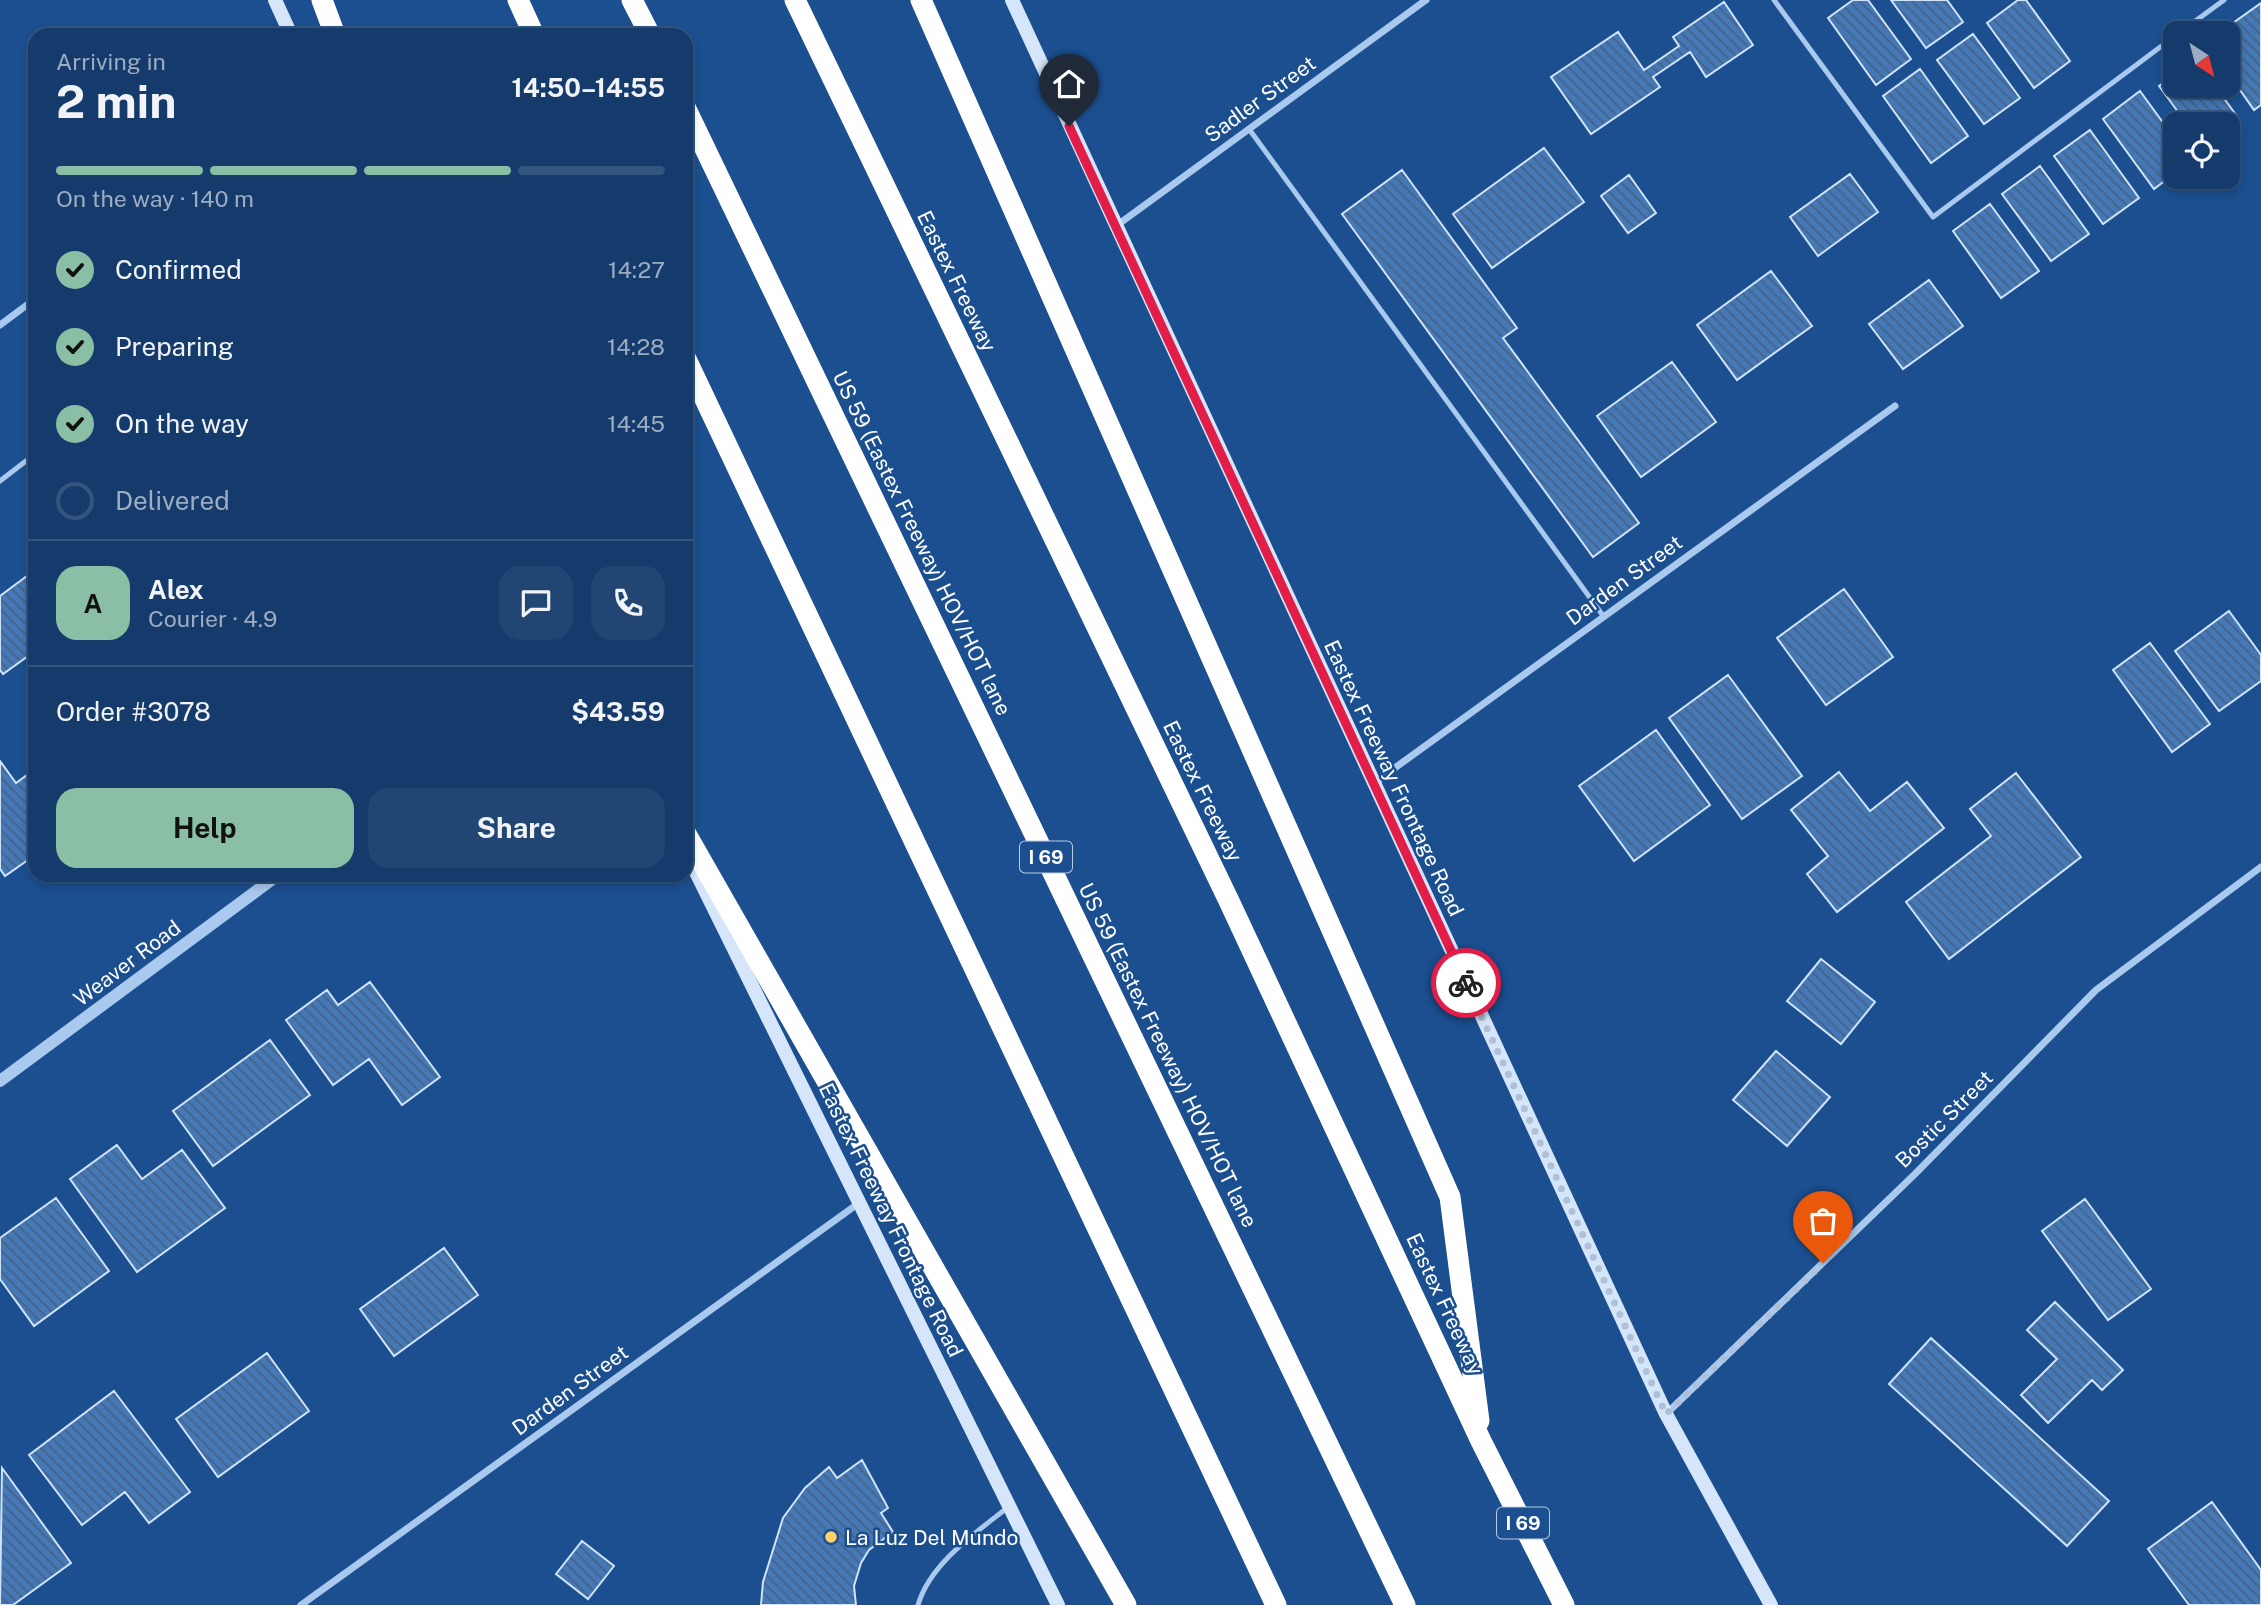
<!DOCTYPE html>
<html lang="en">
<head>
<meta charset="utf-8">
<style>
	body { margin:0; font-family:"Public Sans",sans-serif; background:#214673; color:#f1f3f6; height:100vh; display:flex; flex-direction:column; font-size:26px; white-space:nowrap }
	* { box-sizing:border-box; margin:0 }
	p { font-size:23px; color:#9dadc1 }
	.icon { flex:none; width:38px; height:38px; fill:none; stroke:currentColor; stroke-width:2; stroke-linecap:round; stroke-linejoin:round }
	.map { position:relative; flex:1; overflow:hidden }
	.drawer { position:absolute; left:28px; top:28px; width:665px; height:854px; display:flex; flex-direction:column; background:#143b6b; border-radius:21px; box-shadow:0 4px 10px #0003,0 0 0 2px #33557e }
	.drawer>* { flex:none }
	.needle { width:46px; rotate:144deg }
	.tools { position:absolute; left:2163px; top:21px; display:grid; gap:14px }
	.tools a { display:grid; place-items:center; width:77px; height:77px; border-radius:14px; background:#143b6b; box-shadow:0 4px 10px #0003,0 0 0 2px #33557e; font-size:35px }
	.pin { position:absolute; display:grid; place-items:center; width:60px; height:60px; color:#fff; margin:-72px -30px; border-radius:50% 50% 50% 0; rotate:-45deg; box-shadow:0 0 7px #0007 }
	.pin .icon { rotate:45deg }
	.courier { position:absolute; display:grid; place-items:center; width:70px; height:70px; margin:-35px; border:5px solid #e11d48; border-radius:50%; background:#fff; color:#222; box-shadow:0 2px 9px #0007 }
	.head em { font-style:normal; font-weight:700 }
	.head div { display:flex; flex-direction:column-reverse }
	.head { display:flex; align-items:center; justify-content:space-between; height:119px; padding:0 28px }
	h1 { font-size:46px; font-weight:700; line-height:52px }
	.bar { display:grid; grid-template-columns:repeat(4,1fr); gap:10px 7px; align-content:center; height:84px; padding:0 28px }
	.bar i { height:9px; border-radius:5px; background:#33557e }
	.bar .selected { background:#8abfa5 }
	.bar p { grid-column:span 4 }
	.line { display:flex; align-items:center; gap:18px; padding:0 28px; border-top:2px solid #33557e }
	.line div { flex:1 }
	.round { display:grid; place-items:center; flex:none; width:74px; height:74px; border-radius:21px; background:#214673 }
	ol { padding:0 28px; list-style:none }
	li { display:flex; align-items:center; gap:21px; height:77px }
	li p { margin-inline-start:auto }
	li .icon { padding:7px; border-radius:50%; background:#8abfa5; color:#111; stroke-width:4 }
	li:last-child { color:#9dadc1 }
	li i { width:38px; height:38px; border:4px solid #33557e; border-radius:50% }
	.action { display:flex; gap:14px; margin-top:auto; padding:14px 28px }
	.action a { flex:1; height:80px; border-radius:21px; background:#8abfa5; color:#111; font-size:28px; font-weight:700; line-height:80px; text-align:center }
	.action a+a { background:#214673; color:#f1f3f6 }
	.map>svg:first-child { display:block }
	.building { fill:url(#building-back-hatch); stroke:#cfe3fa; stroke-width:2 }
	.lines { fill:none; stroke-linecap:round; stroke-linejoin:round }
	.service { stroke:#a9c9ee; stroke-width:5 }
	.minor { stroke:#a9c9ee; stroke-width:7 }
	.tertiary { stroke:#a9c9ee; stroke-width:12 }
	.secondary { stroke:#d6e6fa; stroke-width:14 }
	.motorway { stroke:#fff; stroke-width:21 }
	.done { stroke:#afc1d8; stroke-width:7; stroke-dasharray:0 12.6 }
	.route { stroke:#e11d48; stroke-width:9 }
	.poi-dot { fill:#ffd166; stroke:#1b4f8f; stroke-width:2.5 }
	.labels { text-anchor:middle; dominant-baseline:central; stroke-width:5; stroke-linejoin:round; paint-order:stroke }
	.shield { fill:#1b4f8f; stroke:#bbcadd; stroke-width:2 }
	.shield-label { font-size:19px; font-weight:bold; fill:#fff }
	.street-label { font-size:21px; fill:#fff; stroke:#1b4f8f }
	.poi-label { font-size:21px; fill:#fff; stroke:#1b4f8f; text-anchor:start }
</style>
</head>
<body>
<div class="map">
<svg width="2261" height="1605" viewBox="0 0 2261 1605">
	<defs>
		<pattern id="building-back-hatch" width="6" height="6" patternUnits="userSpaceOnUse" patternTransform="scale(1.75)"><rect width="6" height="6" fill="#4478b7"/><path d="M-1 5l2 2M0 0l6 6M5-1l2 2" fill="none" stroke="#486282"/></pattern>
	</defs>
	<rect width="100%" height="100%" fill="#1b4f8f"/>
	<path class="building" d="M 1853,0 L 1868,0 L 1911,59 L 1876,85 L 1828,18 Z
		M 1891,0 L 1947,0 L 1963,22 L 1926,48 Z
		M 2018,0 L 2026,0 L 2070,61 L 2034,88 L 1987,23 Z
		M 1724,2 L 1753,45 L 1706,77 L 1690,52 L 1653,77 L 1660,87 L 1591,134 L 1551,77 L 1618,32 L 1644,70 L 1679,46 L 1673,37 Z
		M 2261,3 L 2261,105 L 2254,110 L 2228,73 L 2228,33 L 2219,33 Z
		M 1973,34 L 2020,98 L 1984,124 L 1937,60 Z
		M 1920,69 L 1968,136 L 1931,163 L 1883,96 Z
		M 2175,74 L 2175,86 L 2215,86 L 2239,119 L 2228,127 L 2228,124 L 2187,124 L 2159,86 Z
		M 2140,91 L 2175,139 L 2175,173 L 2154,189 L 2103,119 Z
		M 2090,130 L 2139,198 L 2103,224 L 2054,156 Z
		M 1544,148 L 1584,202 L 1492,268 L 1453,214 Z
		M 2040,166 L 2089,234 L 2051,261 L 2002,194 Z
		M 1402,170 L 1517,328 L 1503,338 L 1639,523 L 1593,557 L 1342,214 Z
		M 1850,174 L 1878,212 L 1818,256 L 1790,217 Z
		M 1629,175 L 1656,213 L 1628,233 L 1601,196 Z
		M 1990,204 L 2039,271 L 2001,298 L 1953,231 Z
		M 1771,271 L 1812,326 L 1737,380 L 1697,325 Z
		M 1929,280 L 1963,326 L 1903,369 L 1869,324 Z
		M 1672,362 L 1716,422 L 1641,477 L 1597,416 Z
		M 35,570 L 35,651 L 3,674 L 0,670 L 0,596 Z
		M 1844,589 L 1893,657 L 1826,705 L 1777,638 Z
		M 2229,611 L 2261,655 L 2261,681 L 2219,711 L 2175,651 Z
		M 2150,643 L 2210,724 L 2172,752 L 2113,670 Z
		M 1728,675 L 1802,776 L 1742,819 L 1669,718 Z
		M 1656,730 L 1710,805 L 1634,861 L 1579,786 Z
		M 0,761 L 16,783 L 35,769 L 35,855 L 5,876 L 0,869 Z
		M 1839,772 L 1870,811 L 1907,782 L 1944,828 L 1837,912 L 1807,874 L 1828,856 L 1791,810 Z
		M 2016,773 L 2081,857 L 1949,959 L 1906,902 L 1991,836 L 1970,809 Z
		M 1821,959 L 1875,1002 L 1841,1044 L 1787,1001 Z
		M 370,982 L 440,1077 L 402,1105 L 369,1059 L 333,1085 L 286,1020 L 327,990 L 338,1005 Z
		M 270,1040 L 310,1095 L 213,1166 L 173,1111 Z
		M 1776,1051 L 1830,1097 L 1787,1146 L 1733,1100 Z
		M 117,1145 L 142,1179 L 182,1150 L 225,1208 L 137,1272 L 70,1179 Z
		M 56,1198 L 109,1271 L 34,1326 L 0,1279 L 0,1238 Z
		M 2085,1199 L 2151,1289 L 2108,1320 L 2042,1231 Z
		M 444,1248 L 478,1295 L 394,1356 L 360,1309 Z
		M 2055,1302 L 2123,1370 L 2102,1390 L 2092,1380 L 2048,1423 L 2021,1395 L 2057,1359 L 2027,1330 Z
		M 1931,1338 L 2109,1501 L 2067,1546 L 1889,1384 Z
		M 267,1353 L 309,1411 L 218,1477 L 176,1419 Z
		M 114,1391 L 190,1492 L 149,1523 L 125,1492 L 82,1525 L 29,1455 Z
		M 862,1460 L 888,1508 L 881,1513 L 893,1532 L 869,1550 L 861,1563 L 854,1586 L 856,1605 L 761,1605 L 763,1582 L 783,1518 L 805,1488 L 829,1467 L 837,1478 Z
		M 2,1468 L 71,1563 L 13,1605 L 0,1605 Z
		M 2212,1502 L 2261,1570 L 2261,1605 L 2189,1605 L 2148,1549 Z
		M 582,1541 L 614,1566 L 588,1599 L 556,1574 Z"/>
	<g class="lines">
		<path class="service" d="M 1774,0 L 1933,217 L 2175,36
			M 2179,33 L 2224,0
			M 1249,129 L 1604,617
			M 0,481 L 35,454
			M 918,1605 C 930,1564 974,1534 1007,1508"/>
		<path class="minor" d="M 1116,226 L 1426,0
			M 0,325 L 35,299
			M 1374,783 L 1895,406
			M 1666,1414 L 1915,1174 L 2096,990 L 2261,867
			M 301,1605 L 859,1203"/>
		<path class="tertiary" d="M 0,1081 L 278,875"/>
		<path class="secondary" d="M 275,0 L 291,35
			M 1012,0 L 1666,1414 L 1771,1605
			M 687,854 L 1058,1605"/>
		<path class="motorway" d="M 322,0 L 335,35
			M 518,0 L 534,35
			M 632,0 L 650,35
			M 795,0 L 1229,901 L 1481,1441 L 1564,1605
			M 921,0 L 1450,1197 L 1479,1421
			M 686,109 L 1405,1605
			M 686,359 L 1276,1605
			M 686,834 L 1126,1605"/>
	</g>
	<g class="lines">
		<path class="done" d="M 1466,983 L 1666,1414 L 1823,1263"/>
		<path class="route" d="M 1069,126 L 1466,983"/>
	</g>
	<circle class="poi-dot" cx="831" cy="1537" r="7"/>
	<g class="labels">
		<g class="shield">
			<rect x="1020" y="841.5" width="52" height="31" rx="5"/>
			<rect x="1497" y="1507.5" width="52" height="31" rx="5"/>
		</g>
		<g class="shield-label">
			<text x="1046" y="857">I 69</text>
			<text x="1523" y="1523">I 69</text>
		</g>
		<g class="street-label">
			<text transform="translate(1260 99) rotate(-36)">Sadler Street</text>
			<text transform="translate(957 281) rotate(64)">Eastex Freeway</text>
			<text transform="translate(922 543) rotate(64)">US 59 (Eastex Freeway) HOV/HOT lane</text>
			<text transform="translate(1624 580) rotate(-36)">Darden Street</text>
			<text transform="translate(1394 778) rotate(65)">Eastex Freeway Frontage Road</text>
			<text transform="translate(1203 791) rotate(64)">Eastex Freeway</text>
			<text transform="translate(127 963) rotate(-37)">Weaver Road</text>
			<text transform="translate(1168 1055) rotate(64)">US 59 (Eastex Freeway) HOV/HOT lane</text>
			<text transform="translate(1944 1119) rotate(-45)">Bostic Street</text>
			<text transform="translate(891 1220) rotate(64)">Eastex Freeway Frontage Road</text>
			<text transform="translate(1445 1304) rotate(65)">Eastex Freeway</text>
			<text transform="translate(570 1390) rotate(-36)">Darden Street</text>
		</g>
		<g class="poi-label">
			<text x="845" y="1537">La Luz Del Mundo</text>
		</g>
	</g>
</svg>
<div class="tools">
<a><svg class="needle" viewBox="-14 -14 28 28"><path d="M0-13l5 13h-10z" fill="#e53935"/><path d="M0 13l5-13h-10z" fill="#9dadc1"/></svg></a>
<a><svg class="icon" aria-label="locate" viewBox="0 0 24 24"><circle cx="12" cy="12" r="6"/><path d="M12 2v4M12 18v4M2 12h4M18 12h4"/></svg></a>
</div>
<div class="pin" style="left:1823px;top:1263px;background:#ea580c"><svg class="icon" aria-label="bag" viewBox="0 0 24 24"><path d="M5 8h14l-1 12H6zM9 8a3 3 0 0 1 6 0"/></svg></div>
<div class="pin" style="left:1069px;top:126px;background:#1f2937"><svg class="icon" aria-label="home" viewBox="0 0 24 24"><path d="M3 11l9-7 9 7M6 9v11h12V9"/></svg></div>
<div class="courier" style="left:1466px;top:983px"><svg class="icon" aria-label="bike" viewBox="0 0 24 24"><circle cx="6" cy="16" r="4"/><circle cx="18" cy="16" r="4"/><path d="M6 16l4-8h5l3 8M10 8l3 8H6M13 5h3"/></svg></div>
<section class="drawer">
<div class="head"><div><h1>2 min</h1><p>Arriving in</p></div><em>14:50–14:55</em></div>
<div class="bar"><i class="selected"></i><i class="selected"></i><i class="selected"></i><i></i><p>On the way · 140 m</p></div>
<ol>
<li><svg class="icon" aria-label="check" viewBox="0 0 24 24"><path d="M5 12l5 5 9-10"/></svg>Confirmed<p>14:27</p></li>
<li><svg class="icon" aria-label="check" viewBox="0 0 24 24"><path d="M5 12l5 5 9-10"/></svg>Preparing<p>14:28</p></li>
<li><svg class="icon" aria-label="check" viewBox="0 0 24 24"><path d="M5 12l5 5 9-10"/></svg>On the way<p>14:45</p></li>
<li><i></i>Delivered</li>
</ol>
<div class="line" style="height:126px"><b class="round" style="background:#8abfa5;color:#111">A</b><div><b>Alex</b><p>Courier · 4.9</p></div><a class="round"><svg class="icon" aria-label="chat" viewBox="0 0 24 24"><path d="M4 5h16v11H9l-5 4z"/></svg></a><a class="round"><svg class="icon" aria-label="phone" viewBox="0 0 24 24"><path d="M5 4h4l2 5-3 2q2 4 5 5l2-3 5 2v4C11 20 4 13 5 4z"/></svg></a></div>
<div class="line" style="height:91px"><div>Order #3078</div><b>$43.59</b></div>
<div class="action"><a>Help</a><a>Share</a></div>
</section>
</div>
</body>
</html>
